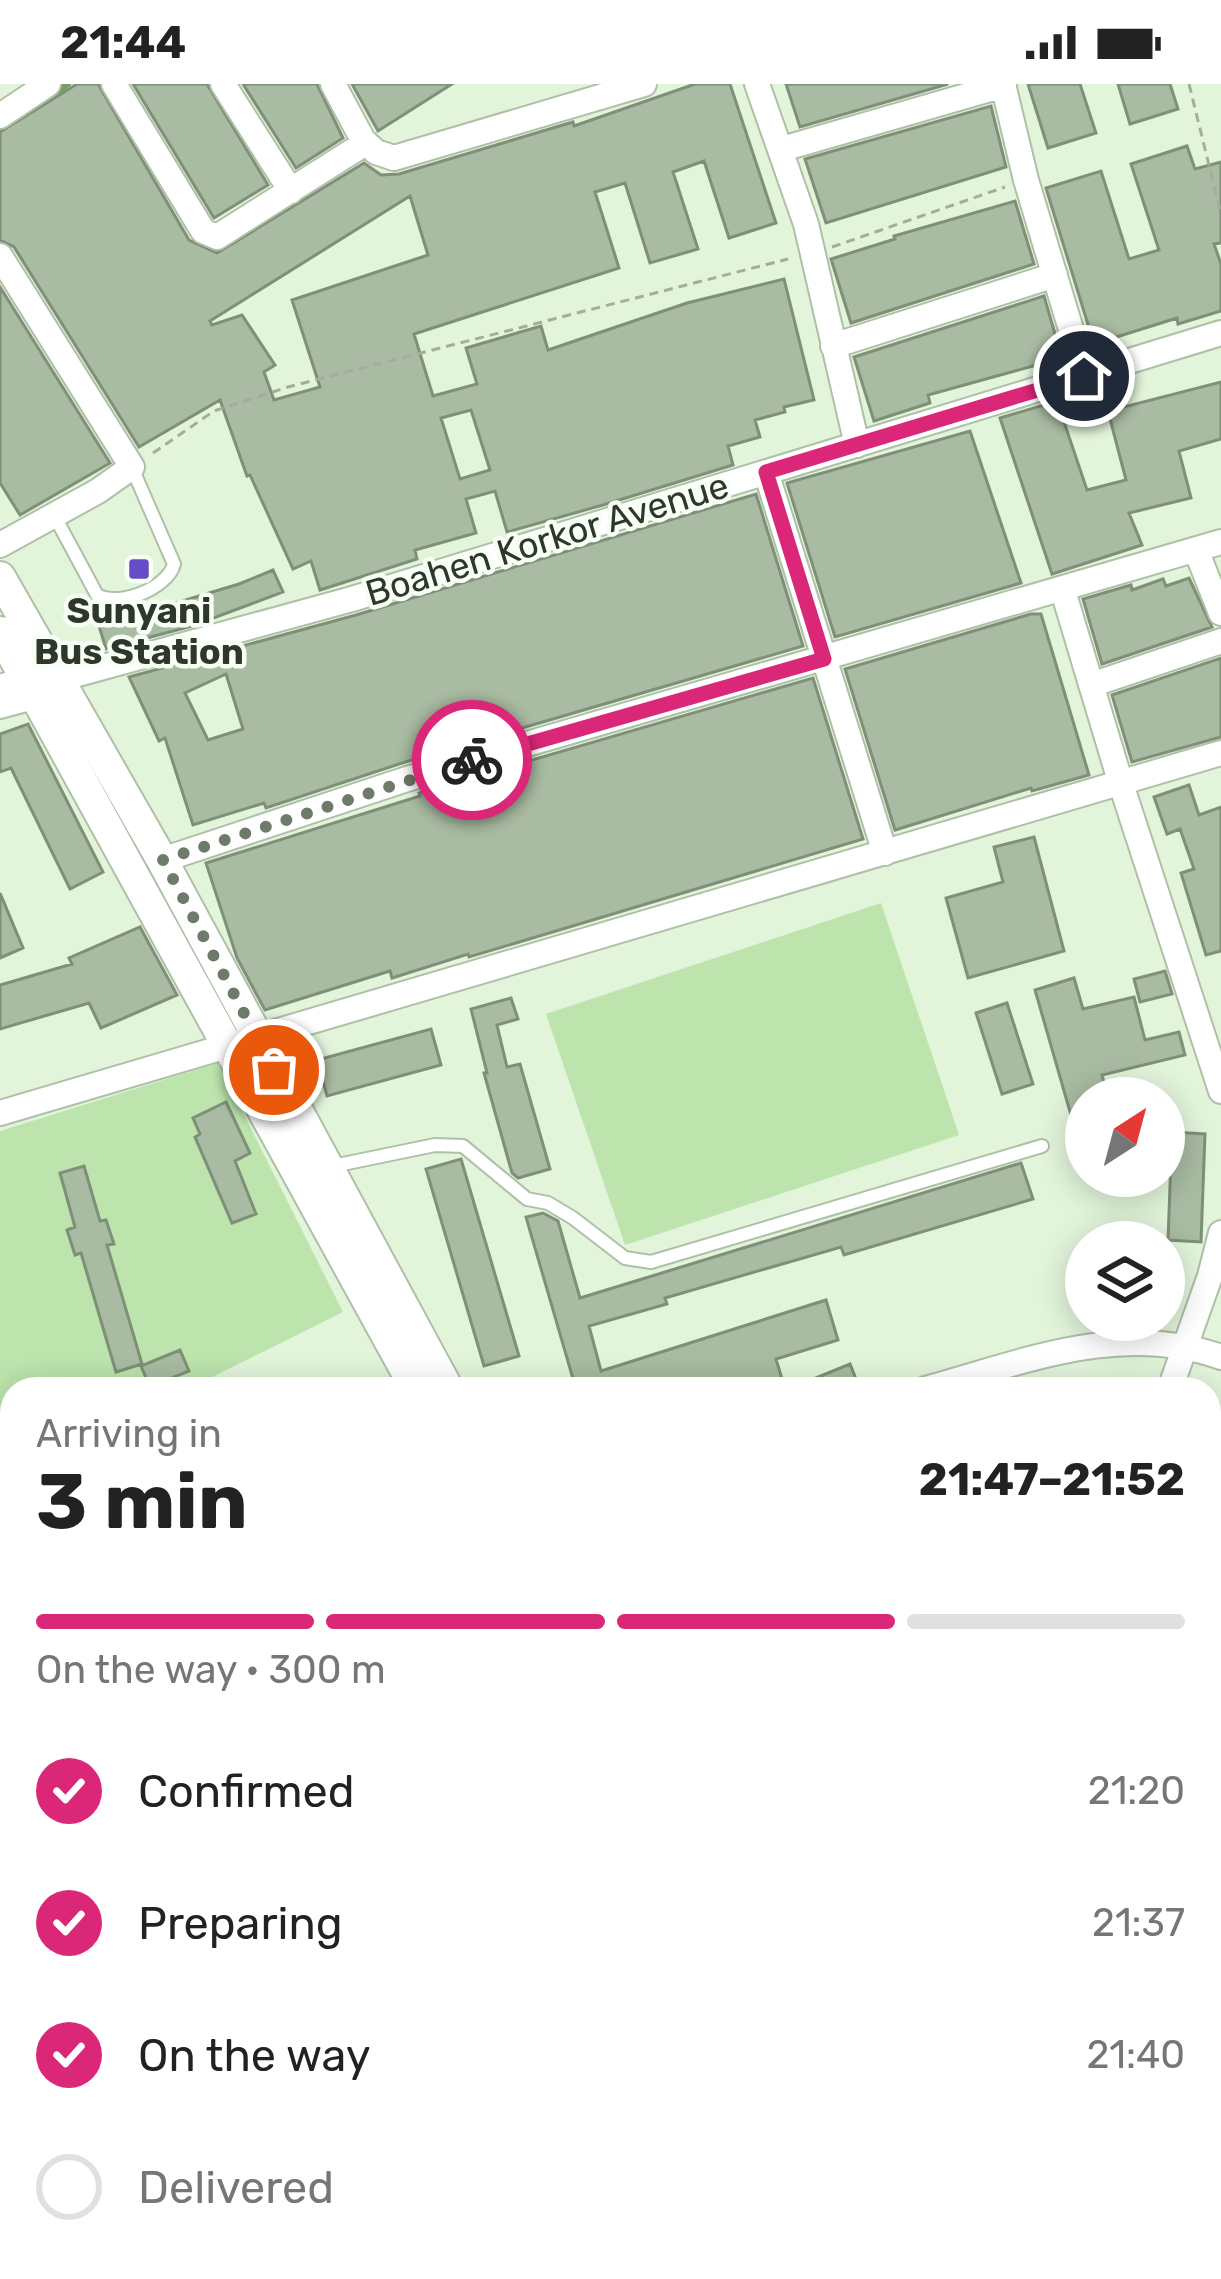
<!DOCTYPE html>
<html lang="en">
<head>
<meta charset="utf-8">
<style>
	body { margin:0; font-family:Rubik,sans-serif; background:#f6f6f6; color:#222; height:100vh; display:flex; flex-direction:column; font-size:45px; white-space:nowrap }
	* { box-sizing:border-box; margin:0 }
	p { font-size:39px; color:#767676 }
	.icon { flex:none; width:66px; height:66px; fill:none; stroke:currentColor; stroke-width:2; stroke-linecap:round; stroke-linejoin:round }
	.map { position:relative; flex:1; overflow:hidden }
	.details { position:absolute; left:0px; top:1293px; width:1221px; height:903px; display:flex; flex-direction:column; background:#fff; border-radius:36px 36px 0 0; box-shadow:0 6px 30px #0003 }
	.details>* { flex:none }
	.needle { width:78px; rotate:36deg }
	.tools { position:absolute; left:1065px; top:993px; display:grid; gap:24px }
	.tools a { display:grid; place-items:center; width:120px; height:120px; border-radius:50%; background:#fff; box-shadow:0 6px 30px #0003; font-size:60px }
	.pin { position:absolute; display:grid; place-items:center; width:102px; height:102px; color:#fff; margin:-51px; border:6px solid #fff; border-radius:50%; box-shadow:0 3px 12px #0007 }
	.courier { position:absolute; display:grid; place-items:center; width:120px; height:120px; margin:-60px; border:9px solid #db2777; border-radius:50%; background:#fff; color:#222; box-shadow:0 3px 15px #0007 }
	.overview em { font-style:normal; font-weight:700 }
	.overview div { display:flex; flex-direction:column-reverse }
	.overview { display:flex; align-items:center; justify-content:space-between; height:204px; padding:0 36px }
	h1 { font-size:78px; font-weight:700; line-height:90px }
	.bar { display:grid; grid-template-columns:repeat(4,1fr); gap:18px 12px; align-content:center; height:144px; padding:0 36px }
	.bar i { height:15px; border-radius:9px; background:#e0e0e0 }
	.bar .active { background:#db2777 }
	.bar p { grid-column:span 4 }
	ol { padding:0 36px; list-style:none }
	li { display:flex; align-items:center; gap:36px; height:132px }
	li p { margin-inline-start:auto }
	li .icon { padding:12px; border-radius:50%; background:#db2777; color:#fff; stroke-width:4 }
	li:last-child { color:#767676 }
	li i { width:66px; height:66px; border:6px solid #e0e0e0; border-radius:50% }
	.status { display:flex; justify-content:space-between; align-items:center; height:84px; padding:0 60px; background:#fff; direction:ltr }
	.status svg { height:33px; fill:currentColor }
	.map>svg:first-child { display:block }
	.green { fill:#bce4ac }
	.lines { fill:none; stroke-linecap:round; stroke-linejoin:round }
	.stream { stroke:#739f61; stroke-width:6 }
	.building { fill:#a9bba2; stroke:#7e9078; stroke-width:3; fill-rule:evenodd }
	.service-casing { stroke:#aec0a7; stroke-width:16 }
	.minor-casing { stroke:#aec0a7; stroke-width:28 }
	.tertiary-casing { stroke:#aec0a7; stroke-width:34 }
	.path { stroke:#a0af9b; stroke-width:3; stroke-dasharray:9 6; stroke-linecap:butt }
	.service { stroke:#fff; stroke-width:12 }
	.minor { stroke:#fff; stroke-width:24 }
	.tertiary { stroke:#fff; stroke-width:30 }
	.done { stroke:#6e7a6a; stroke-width:12; stroke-dasharray:0 21.6 }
	.route { stroke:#db2777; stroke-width:15 }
	.poi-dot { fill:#644dc6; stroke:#f7fef4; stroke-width:4.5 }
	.labels { text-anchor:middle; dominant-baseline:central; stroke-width:9; stroke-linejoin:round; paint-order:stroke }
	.street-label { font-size:36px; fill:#2f372d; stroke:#f7fef4 }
	.poi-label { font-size:36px; font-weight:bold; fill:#2f372d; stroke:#f7fef4 }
</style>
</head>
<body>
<div class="status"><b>21:44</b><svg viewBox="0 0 49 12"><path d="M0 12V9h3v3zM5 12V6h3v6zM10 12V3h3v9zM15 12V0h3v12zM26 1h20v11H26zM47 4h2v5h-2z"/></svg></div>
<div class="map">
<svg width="1221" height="2195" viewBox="0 0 1221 2195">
	<rect width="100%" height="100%" fill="#e2f5db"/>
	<path class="green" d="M 881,819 L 959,1051 L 625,1161 L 546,930 Z
		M 218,979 L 343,1228 L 188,1305 L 12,1305 L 12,1546 L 0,1549 L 0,1047 Z"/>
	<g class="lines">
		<path class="stream" d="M 54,10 L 68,0
			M 1210,2023 L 1221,1999"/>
	</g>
	<path class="building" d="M 77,0 L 98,0 L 189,156 L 217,169 L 364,79 L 381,91 L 399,90 L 573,38 L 574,42 L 695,0 L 730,0 L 776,139 L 729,154 L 704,77 L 673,88 L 698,165 L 650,179 L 625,99 L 595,108 L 619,184 L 414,250 L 433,312 L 477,300 L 466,264 L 541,242 L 548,266 L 687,219 L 784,195 L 814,316 L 784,323 L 785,328 L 755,336 L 760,353 L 728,362 L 733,381 L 603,421 L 507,448 L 495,407 L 466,415 L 476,449 L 415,466 L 417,475 L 320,506 L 311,477 L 293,485 L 250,391 L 247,392 L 220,316 L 139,363 L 14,163 L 0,156 L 0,48 ZM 410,112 L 428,171 L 292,216 L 320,303 L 274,316 L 264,288 L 275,281 L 242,231 L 212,241 L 210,237 ZM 471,326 L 490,386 L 460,395 L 441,334 Z
		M 133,0 L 207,0 L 268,101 L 214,134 Z
		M 243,0 L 317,0 L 343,54 L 296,84 Z
		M 352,0 L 452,0 L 378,47 Z
		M 786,0 L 948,0 L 800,43 Z
		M 1028,0 L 1080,0 L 1096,49 L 1048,64 Z
		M 1118,0 L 1170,0 L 1178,25 L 1130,40 Z
		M 991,22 L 1006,83 L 826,139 L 805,75 Z
		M 1187,62 L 1195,85 L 1221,78 L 1221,159 L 1214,160 L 1221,180 L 1221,227 L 1178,240 L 1177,234 L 1094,260 L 1046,104 L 1101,87 L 1129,175 L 1159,166 L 1131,80 Z
		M 1015,117 L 1034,180 L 851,239 L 831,175 L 895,155 L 894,152 Z
		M 0,203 L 110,379 L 20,431 L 0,399 Z
		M 1044,212 L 1062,274 L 928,311 L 930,319 L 874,337 L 854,273 Z
		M 1221,298 L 1221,355 L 1179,367 L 1191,414 L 1129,429 L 1142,461 L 1052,490 L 1000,334 L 1057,317 L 1087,406 L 1126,396 L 1108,327 Z
		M 970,347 L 1021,499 L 835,553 L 787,399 Z
		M 756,410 L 803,562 L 402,679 L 266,724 L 264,719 L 193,741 L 165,654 L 159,657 L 129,593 L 356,531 ZM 226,590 L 243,645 L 208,656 L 185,609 Z
		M 273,486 L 283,508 L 192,542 L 106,565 L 99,542 L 239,500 Z
		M 1189,494 L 1212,543 L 1102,580 L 1083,515 L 1131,501 L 1132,506 L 1163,495 L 1166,502 Z
		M 1031,530 L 1041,530 L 1089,691 L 1032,707 L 1031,704 L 895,746 L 845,585 Z
		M 1221,574 L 1221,653 L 1132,678 L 1112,611 Z
		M 813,594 L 863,755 L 469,873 L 468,870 L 392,894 L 390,887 L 265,926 L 237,874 L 206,779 L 420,712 L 419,709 Z
		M 28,640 L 103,788 L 70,805 L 11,684 L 0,688 L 0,650 Z
		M 1189,701 L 1199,731 L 1221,723 L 1221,867 L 1206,871 L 1181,789 L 1194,785 L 1180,745 L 1167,750 L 1154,713 Z
		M 1034,753 L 1064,867 L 968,894 L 946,814 L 1003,798 L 994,763 Z
		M 0,809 L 23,864 L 0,874 Z
		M 140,843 L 177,911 L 101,944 L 89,919 L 0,945 L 0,901 L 72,880 L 69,874 Z
		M 1165,887 L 1172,910 L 1140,918 L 1134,895 Z
		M 1074,894 L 1083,925 L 1134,913 L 1145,956 L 1179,948 L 1185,971 L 1102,991 L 1108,1014 L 1086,1014 L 1086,1065 L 1081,1066 L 1035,906 Z
		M 511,914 L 518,935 L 497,941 L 507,983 L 520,980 L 550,1085 L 518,1094 L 512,1089 L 484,989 L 487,989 L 471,925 Z
		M 1007,919 L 1033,1000 L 1002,1010 L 976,929 Z
		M 431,945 L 441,981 L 327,1012 L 317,976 Z
		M 226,1018 L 250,1069 L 235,1077 L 256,1130 L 232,1139 L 195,1053 L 200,1050 L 193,1034 Z
		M 1172,1048 L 1205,1050 L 1201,1158 L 1168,1156 Z
		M 461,1075 L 519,1272 L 484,1282 L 426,1085 Z
		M 1021,1079 L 1033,1115 L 844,1171 L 841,1163 L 665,1214 L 667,1220 L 589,1242 L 601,1287 L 826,1216 L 838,1256 L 776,1275 L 785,1305 L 576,1305 L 526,1133 L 543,1129 L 558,1137 L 580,1214 Z
		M 84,1082 L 100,1137 L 106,1136 L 114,1160 L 107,1161 L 142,1280 L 116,1288 L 81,1169 L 75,1171 L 67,1146 L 75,1143 L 60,1089 Z
		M 180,1266 L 189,1287 L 150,1303 L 141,1282 Z
		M 850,1280 L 858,1300 L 843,1305 L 789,1305 Z"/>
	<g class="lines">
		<defs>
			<path id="service" d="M 54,431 L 97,511 C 119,524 168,504 174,480 L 132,384
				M 328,1083 L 435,1061 L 463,1062 L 527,1115 L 548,1119 L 573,1134 L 625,1174 L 651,1178 L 1042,1062"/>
			<path id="minor" d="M 114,0 L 203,147 L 217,153 L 359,63 L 363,56 L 333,0
				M 223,0 L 291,107
				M 757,0 L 806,140 L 857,361
				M 1003,0 L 1026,96 L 1085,292
				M 0,32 L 48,0
				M 363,56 L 376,68 L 394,74 L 644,0
				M 782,65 L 1004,1
				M 0,172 L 132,383 L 98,407 L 0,461
				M 833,262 L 1055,191
				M 766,388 L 885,769
				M 1196,466 L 1221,529
				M 1063,507 L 1121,700 L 1221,1007
				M 1091,601 L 1221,557
				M 0,603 L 53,587 L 78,590 L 352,515 L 1221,249
				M 0,622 L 52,608
				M 162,776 L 407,695 L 1221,458
				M 0,1029 L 1221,669
				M 925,1305 C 1024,1278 1120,1237 1221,1273
				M 1170,1305 L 1210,1192 L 1221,1149
				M 0,1576 L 12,1572
				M 1209,1625 L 1221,1622
				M 1209,1680 L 1221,1650
				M 0,1781 L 12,1778
				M 0,1992 L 12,1989
				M 341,2184 L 347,2195
				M 597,2184 L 603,2195
				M 675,2195 L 696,2184"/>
			<path id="tertiary" d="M 0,493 L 162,776 L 448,1305
				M 0,548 L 416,1305
				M 1209,2060 L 1221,2032
				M 1209,2132 L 1221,2104
				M 917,2184 L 925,2195
				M 949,2184 L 958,2195
				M 1150,2195 L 1155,2184
				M 1182,2195 L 1187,2184"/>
		</defs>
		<use href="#service" class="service-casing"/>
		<use href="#minor" class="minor-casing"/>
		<use href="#tertiary" class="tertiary-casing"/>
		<path class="path" d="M 1189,0 L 1221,130
			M 832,163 L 1005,103
			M 153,369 L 214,327 L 288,303 L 788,175"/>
		<use href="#service" class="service"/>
		<use href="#minor" class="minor"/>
		<use href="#tertiary" class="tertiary"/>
	</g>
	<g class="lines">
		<path class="done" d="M 274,986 L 163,776 L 472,676"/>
		<path class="route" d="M 472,676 L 824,575 L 766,388 L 1084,292"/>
	</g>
	<rect class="poi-dot" x="127" y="473" width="24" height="24" rx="6"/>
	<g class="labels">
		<g class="street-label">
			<text transform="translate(547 455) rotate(-17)">Boahen Korkor Avenue</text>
		</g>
		<g class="poi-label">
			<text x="139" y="526">Sunyani<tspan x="139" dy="41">Bus Station</tspan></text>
		</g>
	</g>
</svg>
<div class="tools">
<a><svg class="needle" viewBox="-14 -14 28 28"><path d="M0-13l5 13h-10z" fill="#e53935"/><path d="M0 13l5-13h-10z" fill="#767676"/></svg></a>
<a><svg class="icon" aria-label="layers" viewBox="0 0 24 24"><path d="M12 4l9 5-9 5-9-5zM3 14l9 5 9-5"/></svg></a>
</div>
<div class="pin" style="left:274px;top:986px;background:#ea580c"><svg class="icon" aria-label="bag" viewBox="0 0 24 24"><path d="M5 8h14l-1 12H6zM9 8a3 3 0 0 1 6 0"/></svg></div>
<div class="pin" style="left:1084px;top:292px;background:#1f2937"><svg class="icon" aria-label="home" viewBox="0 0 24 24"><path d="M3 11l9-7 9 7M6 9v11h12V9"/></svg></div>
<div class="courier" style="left:472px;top:676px"><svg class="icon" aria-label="bike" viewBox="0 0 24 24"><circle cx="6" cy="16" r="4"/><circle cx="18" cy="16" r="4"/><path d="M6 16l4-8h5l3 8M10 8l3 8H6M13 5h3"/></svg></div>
<section class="details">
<div class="overview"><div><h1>3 min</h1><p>Arriving in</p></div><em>21:47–21:52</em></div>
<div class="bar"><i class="active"></i><i class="active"></i><i class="active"></i><i></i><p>On the way · 300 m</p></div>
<ol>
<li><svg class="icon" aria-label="check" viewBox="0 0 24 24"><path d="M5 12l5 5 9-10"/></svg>Confirmed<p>21:20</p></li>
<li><svg class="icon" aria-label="check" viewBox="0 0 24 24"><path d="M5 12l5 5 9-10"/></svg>Preparing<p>21:37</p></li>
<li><svg class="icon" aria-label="check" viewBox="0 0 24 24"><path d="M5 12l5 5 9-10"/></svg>On the way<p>21:40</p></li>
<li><i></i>Delivered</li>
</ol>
</section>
</div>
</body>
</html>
